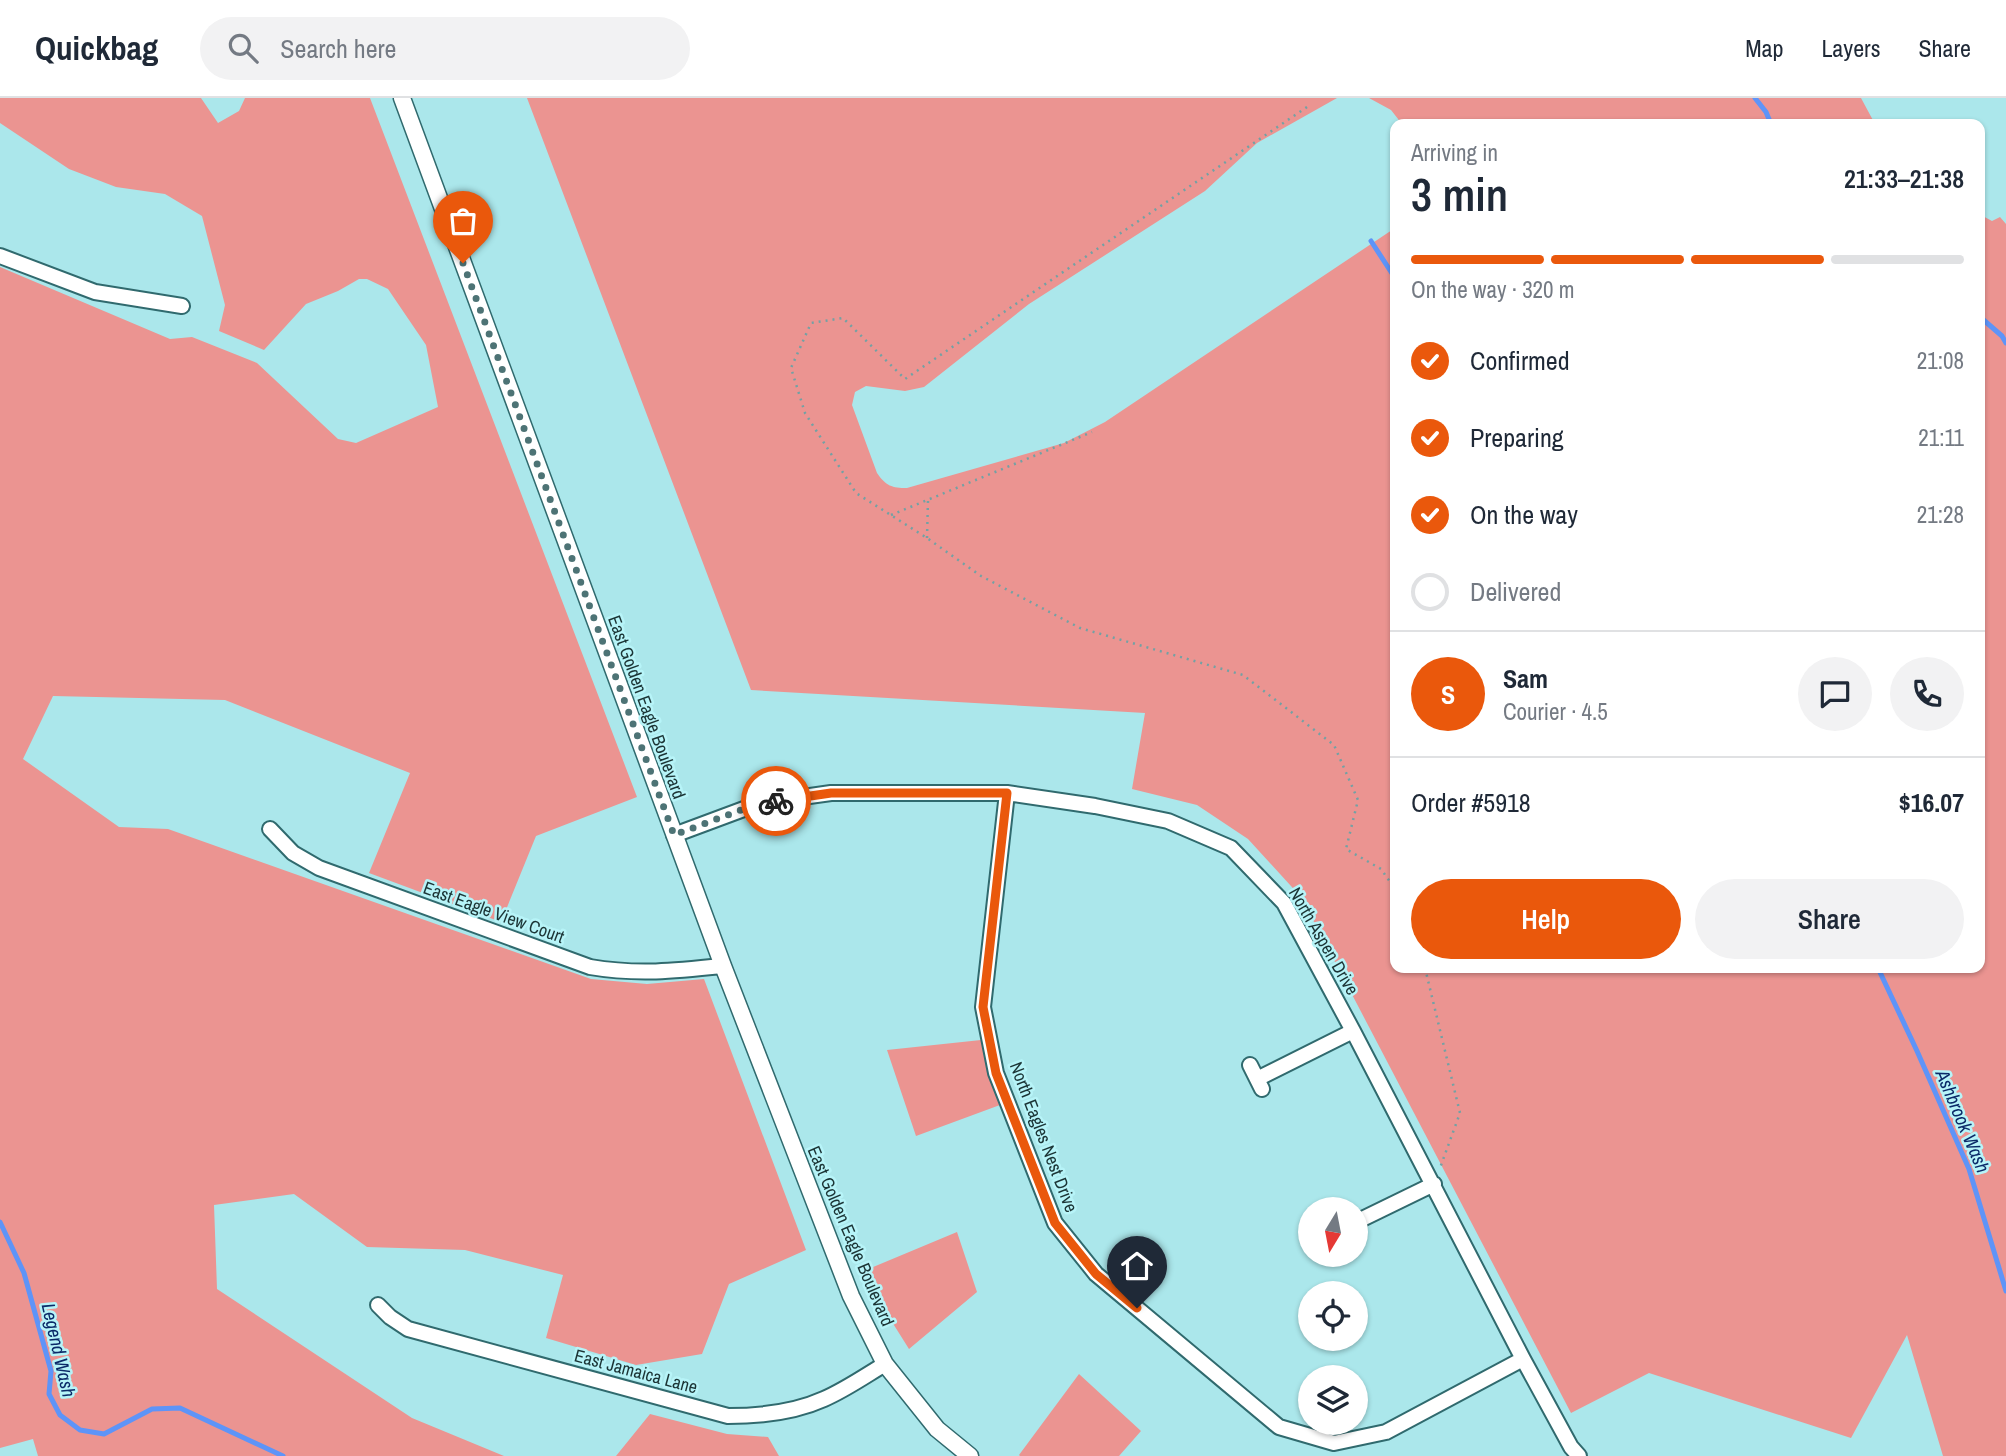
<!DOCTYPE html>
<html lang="en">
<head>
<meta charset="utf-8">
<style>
	body { margin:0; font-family:"Archivo Narrow",sans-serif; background:#f2f2f3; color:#1f2937; height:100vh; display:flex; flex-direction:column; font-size:26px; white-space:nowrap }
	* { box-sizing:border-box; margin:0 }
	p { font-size:23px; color:#747a83 }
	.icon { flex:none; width:38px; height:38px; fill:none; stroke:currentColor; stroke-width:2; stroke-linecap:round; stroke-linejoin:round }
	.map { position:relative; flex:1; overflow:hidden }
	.panel { position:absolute; left:1390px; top:21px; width:595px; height:854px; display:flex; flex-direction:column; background:#fff; border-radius:14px; box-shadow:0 2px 5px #0004 }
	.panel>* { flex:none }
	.needle { width:46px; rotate:190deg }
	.fabs { position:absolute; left:1298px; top:1099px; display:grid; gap:14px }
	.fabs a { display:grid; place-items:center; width:70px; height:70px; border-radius:50%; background:#fff; box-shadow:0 2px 5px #0004; font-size:35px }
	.pin { position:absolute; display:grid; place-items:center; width:60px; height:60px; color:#fff; margin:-72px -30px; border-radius:50% 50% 50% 0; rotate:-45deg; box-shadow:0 0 7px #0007 }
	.pin .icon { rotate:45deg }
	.courier { position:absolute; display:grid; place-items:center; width:70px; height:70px; margin:-35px; border:5px solid #ea580c; border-radius:50%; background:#fff; color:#222; box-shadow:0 2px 9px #0007 }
	.summary em { font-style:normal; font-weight:600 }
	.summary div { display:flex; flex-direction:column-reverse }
	.summary { display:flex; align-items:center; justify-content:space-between; height:119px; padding:0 21px }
	h1 { font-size:46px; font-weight:600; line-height:52px }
	.bar { display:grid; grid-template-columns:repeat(4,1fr); gap:10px 7px; align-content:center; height:84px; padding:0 21px }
	.bar i { height:9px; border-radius:5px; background:#e0e1e3 }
	.bar .selected { background:#ea580c }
	.bar p { grid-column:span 4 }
	.line { display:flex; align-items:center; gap:18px; padding:0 21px; border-top:2px solid #e0e1e3 }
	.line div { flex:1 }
	.round { display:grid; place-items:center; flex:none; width:74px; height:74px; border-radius:37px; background:#f2f2f3 }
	ol { padding:0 21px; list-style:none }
	li { display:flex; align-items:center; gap:21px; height:77px }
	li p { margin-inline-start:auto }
	li .icon { padding:7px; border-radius:50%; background:#ea580c; color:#fff; stroke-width:4 }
	li:last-child { color:#747a83 }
	li i { width:38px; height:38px; border:4px solid #e0e1e3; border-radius:50% }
	.primary-button { display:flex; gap:14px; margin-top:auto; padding:14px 21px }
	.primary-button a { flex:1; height:80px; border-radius:42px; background:#ea580c; color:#fff; font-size:28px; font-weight:600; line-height:80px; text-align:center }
	.primary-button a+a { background:#f2f2f3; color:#1f2937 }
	header { display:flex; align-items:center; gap:42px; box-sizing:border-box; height:98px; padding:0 35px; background:#fff; border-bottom:2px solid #e0e1e3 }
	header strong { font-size:33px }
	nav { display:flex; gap:38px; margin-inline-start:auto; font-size:24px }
	.search { width:490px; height:63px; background:#f2f2f3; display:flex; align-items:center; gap:18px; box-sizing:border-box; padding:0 24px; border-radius:38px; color:#747a83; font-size:26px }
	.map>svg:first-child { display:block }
	.green { fill:#eb9491 }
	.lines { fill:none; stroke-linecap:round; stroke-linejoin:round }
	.stream { stroke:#5e94f8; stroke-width:5 }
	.minor-casing { stroke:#306a6e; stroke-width:18 }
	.tertiary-casing { stroke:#306a6e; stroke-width:19 }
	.path { stroke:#73a1a4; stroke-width:2.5; stroke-dasharray:2 5; stroke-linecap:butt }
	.minor { stroke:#fff; stroke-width:14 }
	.tertiary { stroke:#fff; stroke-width:16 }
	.done { stroke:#4d7375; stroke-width:7; stroke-dasharray:0 12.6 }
	.route { stroke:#ea580c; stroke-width:9 }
	.labels { text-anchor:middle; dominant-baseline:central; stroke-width:5; stroke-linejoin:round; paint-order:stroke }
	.street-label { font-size:18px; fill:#1b3435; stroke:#b7f4f8 }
	.water-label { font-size:19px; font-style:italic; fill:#0b2a68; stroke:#b7f4f8 }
</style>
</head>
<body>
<header>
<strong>Quickbag</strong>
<div class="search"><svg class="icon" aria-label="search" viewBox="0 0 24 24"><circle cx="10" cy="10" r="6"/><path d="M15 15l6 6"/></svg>Search here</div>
<nav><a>Map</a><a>Layers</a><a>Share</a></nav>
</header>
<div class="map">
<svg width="2006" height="1358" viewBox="0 0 2006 1358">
	<rect width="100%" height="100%" fill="#abe7eb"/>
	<path class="green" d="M 0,0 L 201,0 L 218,25 L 239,13 L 245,0 L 370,0 L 637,699 L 536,738 L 501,824 L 369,775 L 410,675 L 225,602 L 53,598 L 23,661 L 119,729 L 168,731 L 591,881 L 647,886 L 704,881 L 806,1152 L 729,1186 L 702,1256 L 636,1267 L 546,1240 L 563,1177 L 465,1152 L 367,1149 L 294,1096 L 214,1107 L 217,1191 L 412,1320 L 504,1358 L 38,1358 L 33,1341 L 0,1350 L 0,169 L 170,241 L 192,239 L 257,265 L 338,341 L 356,345 L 438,309 L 426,247 L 388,191 L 367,181 L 359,181 L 338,193 L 306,206 L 264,252 L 219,233 L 225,207 L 202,118 L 165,96 L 116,89 L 69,71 L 0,25 Z
		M 527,0 L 1337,0 L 1257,45 L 1205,93 L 1029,206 L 924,289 L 905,293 L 866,288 L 855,294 L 852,307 L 877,375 C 886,388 892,390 907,390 L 1064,345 L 1105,324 L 1395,130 L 1395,870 L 1979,870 L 1979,116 L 1992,123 L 2000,119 L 2006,126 L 2006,1358 L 1943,1358 L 1907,1237 L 1851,1340 L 1649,1275 L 1571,1315 L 1301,799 L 1248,741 L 1197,707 L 1132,691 L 1145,615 L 751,592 Z
		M 1369,0 L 1861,0 L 1875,26 L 1402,26 L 1391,12 Z
		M 981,942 L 988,970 L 1000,1007 L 916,1038 L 887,952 Z
		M 957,1134 L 977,1194 L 909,1251 L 887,1216 L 866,1172 Z
		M 1079,1276 L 1141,1333 L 1119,1358 L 1020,1358 L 1019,1357 Z
		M 650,1316 L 727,1336 L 768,1339 L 779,1358 L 616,1358 Z"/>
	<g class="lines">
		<path class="stream" d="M 1755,0 L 1766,14 L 1771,26
			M 1371,143 L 1395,180
			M 1979,218 L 2002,238 L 2006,245
			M 1878,870 L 1917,953 L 1969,1071 L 2006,1193
			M 0,1124 L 24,1175 L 51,1273 L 49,1296 L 60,1317 L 80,1332 L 104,1336 L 152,1311 L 180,1310 L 283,1358"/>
		<defs>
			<path id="minor" d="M 0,158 L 95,194 L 182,208
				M 1007,695 L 983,909 L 996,975 L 1055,1125 L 1096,1176 L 1279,1329 L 1334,1345 L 1386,1334 L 1523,1261
				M 270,731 L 293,755 L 319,770 L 590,869 C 637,877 675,873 723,868
				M 674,737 L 760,705 L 831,695 L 1007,695 L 1095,708 L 1168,723 L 1231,750 L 1284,805 L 1353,933 L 1523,1261 L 1571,1349 L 1579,1358
				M 1250,967 L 1262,991
				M 1257,981 L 1353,933
				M 1356,1124 L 1434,1086
				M 378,1207 L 390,1219 L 408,1231 L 728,1318 C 760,1318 793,1315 824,1301 C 845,1292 865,1278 885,1266"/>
			<path id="tertiary" d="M 402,0 L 723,868 L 851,1198 L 885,1266 L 937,1331 L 970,1358"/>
		</defs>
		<use href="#minor" class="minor-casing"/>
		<use href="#tertiary" class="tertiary-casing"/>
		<path class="path" d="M 1307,9 L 905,281 L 843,220 L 811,225 L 791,270 L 805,315 L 856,395 L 927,440 L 981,478 L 1080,530 L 1243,577 L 1334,647 L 1358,702 L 1346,751 L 1381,771 L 1395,791
			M 891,417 L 1092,334
			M 927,440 L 928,402
			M 1425,870 L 1460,1015 L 1440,1070"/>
		<use href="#minor" class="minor"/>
		<use href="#tertiary" class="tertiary"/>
	</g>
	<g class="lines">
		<path class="done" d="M 463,165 L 674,737 L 760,705 L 776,703"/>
		<path class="route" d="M 776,703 L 831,695 L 1007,695 L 983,909 L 996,975 L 1055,1125 L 1096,1176 L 1137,1210"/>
	</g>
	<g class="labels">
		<g class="street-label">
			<text transform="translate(647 609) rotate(70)">East Golden Eagle Boulevard</text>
			<text transform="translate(494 814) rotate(20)">East Eagle View Court</text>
			<text transform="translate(1324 843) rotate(60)">North Aspen Drive</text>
			<text transform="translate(1044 1039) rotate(69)">North Eagles Nest Drive</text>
			<text transform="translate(851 1138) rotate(67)">East Golden Eagle Boulevard</text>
			<text transform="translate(636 1273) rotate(15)">East Jamaica Lane</text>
		</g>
		<g class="water-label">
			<text transform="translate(1963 1023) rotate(67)">Ashbrook Wash</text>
			<text transform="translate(59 1252) rotate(77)">Legend Wash</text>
		</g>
	</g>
</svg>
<div class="fabs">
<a><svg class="needle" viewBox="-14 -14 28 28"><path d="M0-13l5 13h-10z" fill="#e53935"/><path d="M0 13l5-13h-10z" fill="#747a83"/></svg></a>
<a><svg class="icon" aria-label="locate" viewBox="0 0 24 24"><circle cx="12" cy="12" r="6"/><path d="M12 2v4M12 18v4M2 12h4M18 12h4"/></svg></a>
<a><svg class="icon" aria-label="layers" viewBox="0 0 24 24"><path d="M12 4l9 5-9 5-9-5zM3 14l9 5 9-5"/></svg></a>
</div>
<div class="pin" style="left:463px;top:165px;background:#ea580c"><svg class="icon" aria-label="bag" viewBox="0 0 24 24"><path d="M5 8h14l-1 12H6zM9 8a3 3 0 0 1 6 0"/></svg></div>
<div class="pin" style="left:1137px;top:1210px;background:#1f2937"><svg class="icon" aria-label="home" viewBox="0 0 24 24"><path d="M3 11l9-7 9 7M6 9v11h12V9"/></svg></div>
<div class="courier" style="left:776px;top:703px"><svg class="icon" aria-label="bike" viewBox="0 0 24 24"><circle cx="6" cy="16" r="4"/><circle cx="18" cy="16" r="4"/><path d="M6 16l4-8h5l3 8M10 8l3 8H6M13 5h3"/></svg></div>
<section class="panel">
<div class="summary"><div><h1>3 min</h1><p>Arriving in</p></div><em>21:33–21:38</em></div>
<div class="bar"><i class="selected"></i><i class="selected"></i><i class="selected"></i><i></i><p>On the way · 320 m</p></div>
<ol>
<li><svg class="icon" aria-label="check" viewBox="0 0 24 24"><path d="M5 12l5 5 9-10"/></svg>Confirmed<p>21:08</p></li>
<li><svg class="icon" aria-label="check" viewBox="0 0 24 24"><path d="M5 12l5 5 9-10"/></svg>Preparing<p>21:11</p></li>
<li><svg class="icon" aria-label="check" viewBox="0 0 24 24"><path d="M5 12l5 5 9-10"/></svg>On the way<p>21:28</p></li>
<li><i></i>Delivered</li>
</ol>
<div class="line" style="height:126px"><b class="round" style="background:#ea580c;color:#fff">S</b><div><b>Sam</b><p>Courier · 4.5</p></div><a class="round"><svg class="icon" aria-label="chat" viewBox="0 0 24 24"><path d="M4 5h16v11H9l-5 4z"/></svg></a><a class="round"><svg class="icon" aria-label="phone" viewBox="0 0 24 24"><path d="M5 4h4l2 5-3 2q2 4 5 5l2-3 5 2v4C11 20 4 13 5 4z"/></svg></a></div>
<div class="line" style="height:91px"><div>Order #5918</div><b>$16.07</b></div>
<div class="primary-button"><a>Help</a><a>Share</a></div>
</section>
</div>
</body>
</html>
